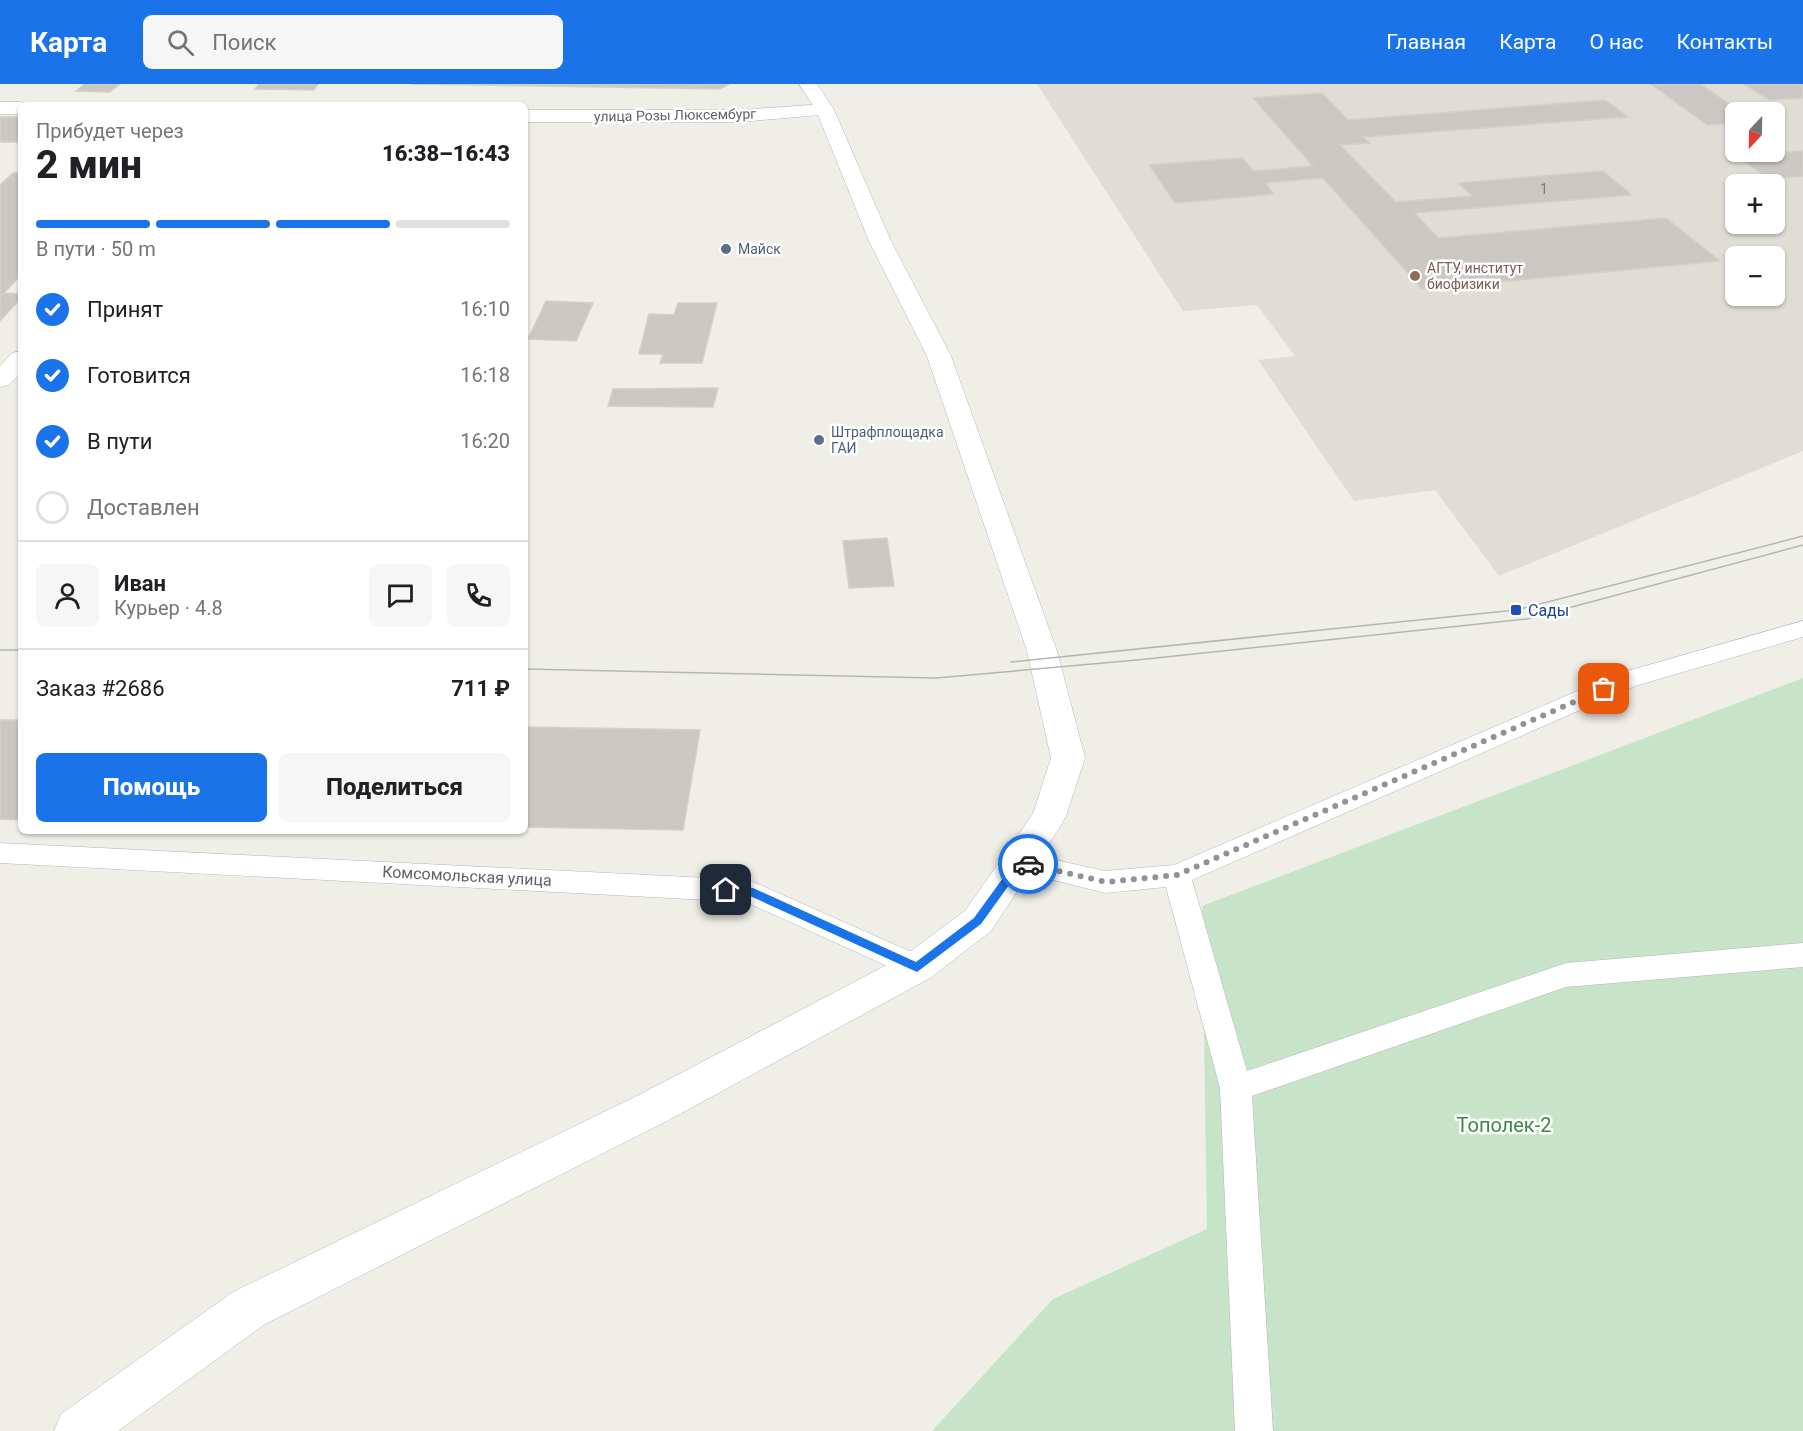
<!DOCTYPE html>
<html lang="ru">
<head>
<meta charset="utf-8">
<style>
	body { margin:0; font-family:Roboto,sans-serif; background:#f6f6f6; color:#202124; height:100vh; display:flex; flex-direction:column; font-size:22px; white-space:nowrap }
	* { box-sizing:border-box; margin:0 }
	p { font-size:20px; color:#757577 }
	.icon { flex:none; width:33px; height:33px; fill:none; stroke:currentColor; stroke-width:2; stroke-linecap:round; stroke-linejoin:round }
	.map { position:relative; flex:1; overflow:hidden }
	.drawer { position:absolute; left:18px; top:18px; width:510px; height:732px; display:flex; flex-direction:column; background:#fff; border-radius:9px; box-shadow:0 2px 4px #0004 }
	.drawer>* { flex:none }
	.needle { width:39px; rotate:202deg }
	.tools { position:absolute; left:1725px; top:18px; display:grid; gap:12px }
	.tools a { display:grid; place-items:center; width:60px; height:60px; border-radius:9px; background:#fff; box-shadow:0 2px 4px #0004; font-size:30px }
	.pin { position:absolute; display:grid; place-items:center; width:51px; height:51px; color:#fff; margin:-26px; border-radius:12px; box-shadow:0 3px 9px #0006 }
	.courier { position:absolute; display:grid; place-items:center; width:60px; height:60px; margin:-30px; border:4px solid #1a73e8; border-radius:50%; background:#fff; color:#222; box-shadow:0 2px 8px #0007 }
	.headline em { font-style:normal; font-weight:800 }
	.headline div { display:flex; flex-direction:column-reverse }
	.headline { display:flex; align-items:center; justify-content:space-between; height:102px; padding:0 18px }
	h1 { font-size:39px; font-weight:800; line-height:45px }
	.bar { display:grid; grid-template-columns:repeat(4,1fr); gap:9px 6px; align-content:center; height:72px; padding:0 18px }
	.bar i { height:8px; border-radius:4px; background:#e0e0e0 }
	.bar .selected { background:#1a73e8 }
	.bar p { grid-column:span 4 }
	.line { display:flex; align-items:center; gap:15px; padding:0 18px; border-top:2px solid #e0e0e0 }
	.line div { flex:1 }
	.round { display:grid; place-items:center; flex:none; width:63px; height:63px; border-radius:9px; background:#f6f6f6 }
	ol { padding:0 18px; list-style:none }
	li { display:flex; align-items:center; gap:18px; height:66px }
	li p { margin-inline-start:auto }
	li .icon { padding:6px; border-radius:50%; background:#1a73e8; color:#fff; stroke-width:4 }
	li:last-child { color:#757577 }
	li i { width:33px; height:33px; border:3px solid #e0e0e0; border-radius:50% }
	.action { display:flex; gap:12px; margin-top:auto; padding:12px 18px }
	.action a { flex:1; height:69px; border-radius:9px; background:#1a73e8; color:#fff; font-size:24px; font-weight:800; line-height:69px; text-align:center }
	.action a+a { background:#f6f6f6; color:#202124 }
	header { display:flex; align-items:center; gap:36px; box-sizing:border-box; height:84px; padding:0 30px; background:#1a73e8; color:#fff }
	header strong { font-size:28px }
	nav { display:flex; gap:33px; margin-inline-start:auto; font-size:21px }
	.search { width:420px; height:54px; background:#f6f6f6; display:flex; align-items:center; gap:15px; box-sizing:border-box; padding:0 21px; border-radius:9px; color:#757577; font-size:22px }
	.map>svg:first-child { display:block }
	.education { fill:#dfddd6; fill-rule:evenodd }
	.green { fill:#c7e4c9 }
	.building { fill:#cbc8c4; stroke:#d4d0c6; stroke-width:1.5 }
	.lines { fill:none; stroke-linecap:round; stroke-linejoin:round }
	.lane-casing { stroke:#b4b6ba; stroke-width:1 }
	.street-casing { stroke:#b4b6ba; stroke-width:1 }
	.secondary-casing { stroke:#b6b8bd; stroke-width:1 }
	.lane { fill:#fff; fill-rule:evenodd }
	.street { fill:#fff; fill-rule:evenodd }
	.secondary { fill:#fff; fill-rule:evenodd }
	.tram { stroke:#b5b5b6; stroke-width:1.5 }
	.route { fill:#1a73e8 }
	.done { stroke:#919293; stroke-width:6; stroke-dasharray:0 10.8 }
	.service-dot { fill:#5c6f8a; stroke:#fff; stroke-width:2 }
	.education-dot { fill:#8d6e63; stroke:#fff; stroke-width:2 }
	.transit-dot { fill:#1a4fb4; stroke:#fff; stroke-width:2 }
	.labels { text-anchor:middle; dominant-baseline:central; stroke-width:5; stroke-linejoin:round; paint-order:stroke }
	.far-street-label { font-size:14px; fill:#5f6166; stroke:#fff }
	.number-label { font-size:14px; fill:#7a7b7e }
	.far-service-label { font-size:14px; fill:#4e5e75; stroke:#fff; text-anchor:start }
	.far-education-label { font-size:14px; fill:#785e54; stroke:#fff; text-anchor:start }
	.transit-label { font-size:16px; fill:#164399; stroke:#fff; text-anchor:start }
	.street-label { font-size:16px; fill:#5f6166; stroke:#fff }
	.near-park-label { font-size:20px; fill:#3f8547; stroke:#fff }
</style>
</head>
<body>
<header>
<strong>Карта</strong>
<div class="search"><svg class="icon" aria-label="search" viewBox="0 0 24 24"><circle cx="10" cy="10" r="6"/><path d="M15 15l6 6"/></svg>Поиск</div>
<nav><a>Главная</a><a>Карта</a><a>О нас</a><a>Контакты</a></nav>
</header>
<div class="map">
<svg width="1803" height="1347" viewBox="0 0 1803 1347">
	<rect width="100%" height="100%" fill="#efeee7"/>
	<path class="education" d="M 1037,0 L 1803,0 L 1803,367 L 1499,492 L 1435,406 L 1354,417 L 1258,276 L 1295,272 L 1257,221 L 1183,227 ZM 1736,28 L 1774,28 L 1774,68 L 1736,68 ZM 1736,100 L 1774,100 L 1774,140 L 1736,140 ZM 1736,172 L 1774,172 L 1774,212 L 1736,212 Z"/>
	<path class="green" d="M 1803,594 L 1803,1347 L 932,1347 L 1053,1215 L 1207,1145 L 1202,822 Z"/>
	<path class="building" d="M 85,0 L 120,0 L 110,8 L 76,7 Z
		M 259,0 L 318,0 L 314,6 L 255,5 Z
		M 411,0 L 729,0 L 720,5 Z
		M 1651,0 L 1700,0 L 1741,28 L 1736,28 L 1736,39 L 1707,41 Z
		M 1744,0 L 1802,0 L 1803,14 L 1769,16 Z
		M 1322,9 L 1348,36 L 1605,16 L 1628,33 L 1363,53 L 1370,59 L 1340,61 L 1396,118 L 1472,112 L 1458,99 L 1603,87 L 1632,111 L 1415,129 L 1438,154 L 1666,134 L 1720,177 L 1422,205 L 1323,94 L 1265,99 L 1274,110 L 1175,119 L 1149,81 L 1242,74 L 1254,87 L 1313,82 L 1253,14 Z
		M 0,33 L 21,33 L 21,58 L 0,58 Z
		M 1803,67 L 1803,92 L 1769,95 L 1737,72 Z
		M 13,89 L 21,89 L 21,191 L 4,209 L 21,210 L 21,214 L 0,237 L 0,101 Z
		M 546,217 L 593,219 L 576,257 L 528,255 Z
		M 678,219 L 717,219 L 702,279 L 660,279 L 663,270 L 639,270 L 649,230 L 674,231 Z
		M 718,304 L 713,323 L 608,322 L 613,305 Z
		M 887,454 L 894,502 L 849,504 L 843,457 Z
		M 0,636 L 21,636 L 21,736 L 0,735 Z
		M 525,643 L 700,646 L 683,746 L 525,743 Z"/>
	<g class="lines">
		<defs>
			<path id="lane" d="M 1803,537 L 1803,553 L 1635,602 L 1192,796 L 1247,987 L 1566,879 L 1803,859 L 1803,883 L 1566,903 L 1252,1012 L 1273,1347 L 1235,1347 L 1220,1004 L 1166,803 L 1105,809 L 1010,785 L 1006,778 L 1010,771 L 1020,768 L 1105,787 L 1174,781 L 1617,590 Z
				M 0,759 L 749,796 L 927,875 L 932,883 L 927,891 L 917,895 L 907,891 L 746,818 L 0,779 Z"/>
			<path id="street" d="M 0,18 L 21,18 L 28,21 L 21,21 L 21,30 L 0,30 Z
				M 825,20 L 832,22 L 834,26 L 832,30 L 739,38 L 525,38 L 525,26 L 739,26 Z
				M 21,267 L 21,288 L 9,301 L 0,303 L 0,282 L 12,269 Z"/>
			<path id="secondary" d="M 799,0 L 817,0 L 834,26 L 891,157 L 951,272 L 1057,567 L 1085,674 L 1066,732 L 1061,741 L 991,847 L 930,894 L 665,1038 L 265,1240 L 118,1347 L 54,1347 L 61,1330 L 233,1208 L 637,1012 L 904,872 L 965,827 L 1033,730 L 1051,674 L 1027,567 L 927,272 L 869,157 L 816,26 Z"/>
		</defs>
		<use href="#lane" class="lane-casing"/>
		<use href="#street" class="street-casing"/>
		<use href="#secondary" class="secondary-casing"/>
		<use href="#lane" class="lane"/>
		<use href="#street" class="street"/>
		<use href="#secondary" class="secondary"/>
		<path class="tram" d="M 0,566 L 21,566
			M 1011,578 L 1516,526 L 1803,452
			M 525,585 L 936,594 L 1137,576 L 1527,535 L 1803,461"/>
	</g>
	<path class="route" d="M 1020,774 L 1032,777 L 1032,783 L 1022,783 L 981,840 L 917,888 L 748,811 L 726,810 L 720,806 L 726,801 L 753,804 L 916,878 L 974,834 L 1016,776 Z"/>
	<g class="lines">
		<path class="done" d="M 1028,780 L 1106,798 L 1177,791 L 1604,605"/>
	</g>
	<g class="service-dot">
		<circle cx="726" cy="165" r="6"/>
		<circle cx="819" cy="356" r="6"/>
	</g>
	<circle class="education-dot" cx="1415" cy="192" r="6"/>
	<rect class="transit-dot" x="1510" y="520" width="12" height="12" rx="3"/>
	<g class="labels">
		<g class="far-street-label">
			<text transform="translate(675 31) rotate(-1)">улица Розы Люксембург</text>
		</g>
		<g class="number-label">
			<text x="1544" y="105">1</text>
		</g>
		<g class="far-service-label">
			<text x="738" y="165">Майск</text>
			<text x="831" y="348">Штрафплощадка<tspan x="831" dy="16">ГАИ</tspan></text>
		</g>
		<g class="far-education-label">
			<text x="1427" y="184">АГТУ, институт<tspan x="1427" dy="16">биофизики</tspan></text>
		</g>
		<g class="transit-label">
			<text x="1528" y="526">Сады</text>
		</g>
		<g class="street-label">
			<text transform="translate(467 792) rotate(3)">Комсомольская улица</text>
		</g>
		<g class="near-park-label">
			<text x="1504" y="1041">Тополек-2</text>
		</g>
	</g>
</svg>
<div class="tools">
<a><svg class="needle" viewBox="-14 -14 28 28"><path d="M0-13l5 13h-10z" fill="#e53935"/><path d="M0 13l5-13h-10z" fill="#757577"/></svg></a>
<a>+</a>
<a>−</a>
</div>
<div class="pin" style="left:1604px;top:605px;background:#ea580c"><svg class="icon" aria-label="bag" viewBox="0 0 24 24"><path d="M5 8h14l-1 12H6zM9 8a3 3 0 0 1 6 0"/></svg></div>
<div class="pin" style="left:726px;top:806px;background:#1f2937"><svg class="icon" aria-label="home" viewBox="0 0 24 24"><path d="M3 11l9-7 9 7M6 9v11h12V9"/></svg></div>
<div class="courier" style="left:1028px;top:780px"><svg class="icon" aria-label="car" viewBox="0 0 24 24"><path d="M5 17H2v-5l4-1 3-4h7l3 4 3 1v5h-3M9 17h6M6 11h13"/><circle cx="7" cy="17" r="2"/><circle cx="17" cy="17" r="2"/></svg></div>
<section class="drawer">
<div class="headline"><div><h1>2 мин</h1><p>Прибудет через</p></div><em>16:38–16:43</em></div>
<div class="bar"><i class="selected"></i><i class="selected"></i><i class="selected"></i><i></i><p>В пути · 50 m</p></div>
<ol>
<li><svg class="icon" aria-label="check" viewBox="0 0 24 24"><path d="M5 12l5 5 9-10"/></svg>Принят<p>16:10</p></li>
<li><svg class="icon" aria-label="check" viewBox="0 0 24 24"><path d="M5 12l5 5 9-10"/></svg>Готовится<p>16:18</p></li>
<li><svg class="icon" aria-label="check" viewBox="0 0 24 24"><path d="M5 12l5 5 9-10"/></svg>В пути<p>16:20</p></li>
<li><i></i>Доставлен</li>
</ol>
<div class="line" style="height:108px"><a class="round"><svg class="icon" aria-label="person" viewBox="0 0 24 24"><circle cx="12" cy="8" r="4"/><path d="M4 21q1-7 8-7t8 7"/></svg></a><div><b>Иван</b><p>Курьер · 4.8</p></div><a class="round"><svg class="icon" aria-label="chat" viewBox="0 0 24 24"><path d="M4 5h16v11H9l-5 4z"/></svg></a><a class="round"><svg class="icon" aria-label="phone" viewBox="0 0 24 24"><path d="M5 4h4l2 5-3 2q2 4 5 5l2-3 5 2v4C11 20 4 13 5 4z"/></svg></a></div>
<div class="line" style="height:78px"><div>Заказ #2686</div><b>711 ₽</b></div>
<div class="action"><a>Помощь</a><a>Поделиться</a></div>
</section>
</div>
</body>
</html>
